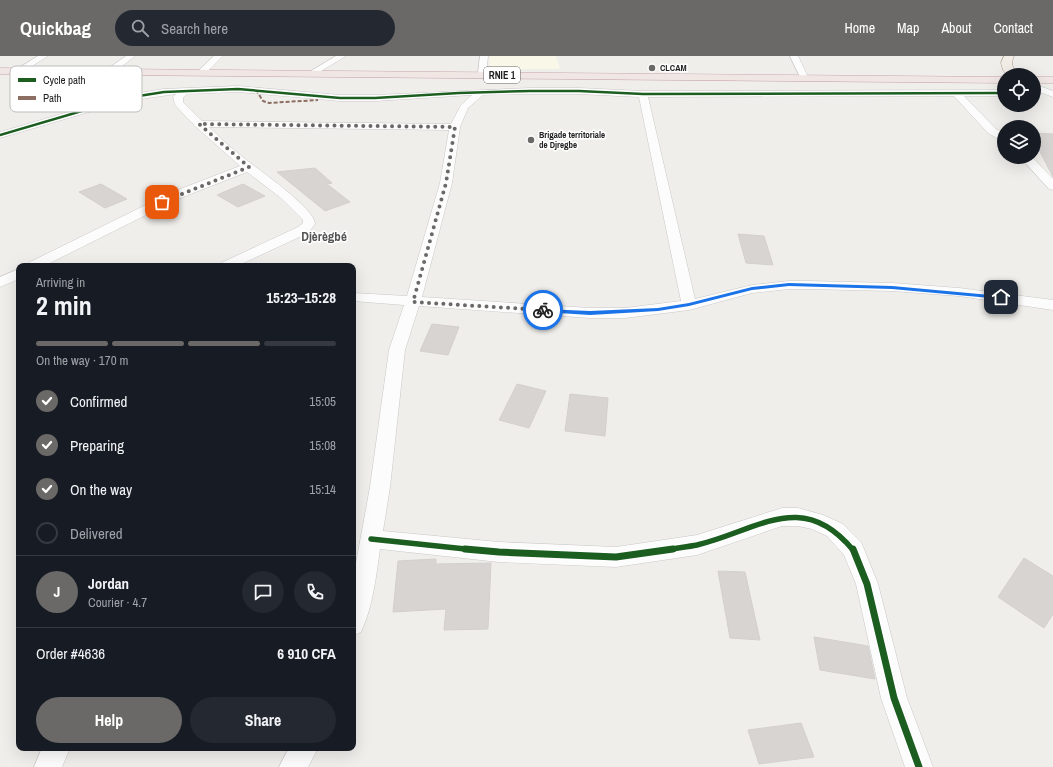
<!DOCTYPE html>
<html lang="en">
<head>
<meta charset="utf-8">
<style>
	body { margin:0; font-family:"Archivo Narrow",sans-serif; background:#242831; color:#f1f3f6; height:100vh; display:flex; flex-direction:column; font-size:15px; white-space:nowrap }
	* { box-sizing:border-box; margin:0 }
	p { font-size:13px; color:#9ea1a6 }
	.icon { flex:none; width:22px; height:22px; fill:none; stroke:currentColor; stroke-width:2; stroke-linecap:round; stroke-linejoin:round }
	.map { position:relative; flex:1; overflow:hidden }
	.panel { position:absolute; left:16px; top:207px; width:340px; height:488px; display:flex; flex-direction:column; background:#171b24; border-radius:8px; box-shadow:0 4px 16px #0002 }
	.panel>* { flex:none }
	.buttons { position:absolute; left:997px; top:12px; display:grid; gap:8px }
	.buttons a { display:grid; place-items:center; width:44px; height:44px; border-radius:50%; background:#171b24; box-shadow:0 4px 16px #0002; font-size:20px }
	.pin { position:absolute; display:grid; place-items:center; width:34px; height:34px; color:#fff; margin:-17px; border-radius:8px; box-shadow:0 2px 6px #0006 }
	.courier { position:absolute; display:grid; place-items:center; width:40px; height:40px; margin:-20px; border:3px solid #1a73e8; border-radius:50%; background:#fff; color:#222; box-shadow:0 1px 5px #0007 }
	.headline em { font-style:normal; font-weight:800 }
	.headline div { display:flex; flex-direction:column-reverse }
	.headline { display:flex; align-items:center; justify-content:space-between; height:68px; padding:0 20px }
	h1 { font-size:26px; font-weight:800; line-height:30px }
	.bar { display:grid; grid-template-columns:repeat(4,1fr); gap:6px 4px; align-content:center; height:48px; padding:0 20px }
	.bar i { height:5px; border-radius:3px; background:#363941 }
	.bar .selected { background:#6a6968 }
	.bar p { grid-column:span 4 }
	.line { display:flex; align-items:center; gap:10px; padding:0 20px; border-top:1px solid #363941 }
	.line div { flex:1 }
	.round { display:grid; place-items:center; flex:none; width:42px; height:42px; border-radius:21px; background:#242831 }
	ol { padding:0 20px; list-style:none }
	li { display:flex; align-items:center; gap:12px; height:44px }
	li p { margin-inline-start:auto }
	li .icon { padding:4px; border-radius:50%; background:#6a6968; color:#fff; stroke-width:4 }
	li:last-child { color:#9ea1a6 }
	li i { width:22px; height:22px; border:2px solid #363941; border-radius:50% }
	.button { display:flex; gap:8px; margin-top:auto; padding:8px 20px }
	.button a { flex:1; height:46px; border-radius:24px; background:#6a6968; color:#fff; font-size:16px; font-weight:800; line-height:46px; text-align:center }
	.button a+a { background:#242831; color:#f1f3f6 }
	header { display:flex; align-items:center; gap:24px; box-sizing:border-box; height:56px; padding:0 20px; background:#6a6968; color:#fff }
	header strong { font-size:19px }
	nav { display:flex; gap:22px; margin-inline-start:auto; font-size:14px }
	.search { width:280px; height:36px; background:#242831; display:flex; align-items:center; gap:10px; box-sizing:border-box; padding:0 14px; border-radius:22px; color:#9ea1a6; font-size:15px }
	.map>svg:first-child { display:block }
	.education { fill:#f8f7e8 }
	.building { fill:#d7d4d2; stroke:#d3d0cc }
	.lines { fill:none; stroke-linecap:round; stroke-linejoin:round }
	.minor-casing { stroke:#c9c8c7; stroke-width:1 }
	.primary-casing { stroke:#a79c86; stroke-width:1 }
	.trunk-casing { stroke:#c5a2ac; stroke-width:1 }
	.minor { fill:#fdfcfc; fill-rule:evenodd }
	.primary { fill:#f3ede7; fill-rule:evenodd }
	.trunk { fill:#f0e6e4; fill-rule:evenodd }
	.quiet { stroke:#8d6e63; stroke-width:2; stroke-dasharray:4 2; stroke-linecap:butt }
	.cycleway-far2-casing { stroke:#fff; stroke-width:4 }
	.cycleway-far1-casing { stroke:#fff; stroke-width:8 }
	.cycleway-casing { stroke:#fff; stroke-width:10 }
	.cycleway-far2 { stroke:#1b5e20; stroke-width:2.5 }
	.cycleway-far1 { stroke:#1b5e20; stroke-width:5.5 }
	.cycleway { stroke:#1b5e20; stroke-width:7 }
	.route { fill:#1a73e8 }
	.done { stroke:#6a6968; stroke-width:4; stroke-dasharray:0 7.2 }
	.poi-dot { fill:#6a6968; stroke:#fff; stroke-width:1.5 }
	.labels { text-anchor:middle; dominant-baseline:central; stroke-width:3; stroke-linejoin:round; paint-order:stroke }
	.far-poi-label { font-size:9px; font-weight:bold; fill:#222; stroke:#fff; text-anchor:start }
	.shield { fill:#fff; stroke:#646464; stroke-width:1 }
	.shield-label { font-size:10px; font-weight:bold; fill:#222 }
	.far-district-label { font-size:13px; font-weight:bold; fill:#555; stroke:#fff }
	.key { fill:#fff; stroke:#bdbdbd; stroke-width:1 }
	.key-label { font-size:11px; fill:#222 }
</style>
</head>
<body>
<header>
<strong>Quickbag</strong>
<div class="search"><svg class="icon" aria-label="search" viewBox="0 0 24 24"><circle cx="10" cy="10" r="6"/><path d="M15 15l6 6"/></svg>Search here</div>
<nav><a>Home</a><a>Map</a><a>About</a><a>Contact</a></nav>
</header>
<div class="map">
<svg width="1053" height="711" viewBox="0 0 1053 711">
	<rect width="100%" height="100%" fill="#f0eeeb"/>
	<path class="education" d="M 490,0 L 556,0 L 560,13 L 489,13 Z"/>
	<path class="building" d="M 1034,77 L 1053,78 L 1053,121 L 1034,84 Z
		M 315,112 L 332,127 L 327,128 L 350,146 L 325,155 L 277,116 Z
		M 101,128 L 127,143 L 105,152 L 79,136 Z
		M 243,128 L 265,140 L 238,151 L 217,139 Z
		M 738,178 L 764,180 L 773,209 L 746,207 Z
		M 432,268 L 459,271 L 448,299 L 420,295 Z
		M 517,328 L 546,335 L 529,372 L 499,364 Z
		M 570,338 L 608,342 L 605,380 L 565,375 Z
		M 1024,502 L 1053,520 L 1053,558 L 1044,572 L 998,541 Z
		M 436,503 L 436,508 L 491,507 L 488,573 L 444,574 L 446,553 L 393,556 L 398,505 Z
		M 718,515 L 745,516 L 760,584 L 730,582 Z
		M 814,581 L 868,590 L 875,623 L 820,614 Z
		M 801,667 L 814,701 L 759,708 L 748,674 Z"/>
	<g class="lines">
		<defs>
			<path id="minor" d="M 38,0 L 48,0 L 21,17 L 18,18 L 14,15 Z
				M 126,0 L 135,0 L 112,18 L 106,18 L 105,16 L 106,14 Z
				M 214,0 L 223,0 L 204,19 L 198,19 L 197,17 L 198,15 Z
				M 336,0 L 346,0 L 313,20 L 307,20 L 306,18 Z
				M 480,0 L 488,0 L 486,19 L 482,22 L 478,19 Z
				M 790,0 L 798,0 L 808,21 L 807,23 L 801,23 Z
				M 1034,28 L 1053,35 L 1053,41 L 1034,34 Z
				M 238,30 L 340,39 L 375,39 L 530,32 L 579,32 L 643,35 L 1004,34 L 1004,40 L 964,40 L 996,73 L 1004,78 L 1004,86 L 988,77 L 954,40 L 648,41 L 695,243 L 752,229 L 789,225 L 808,225 L 892,227 L 959,232 L 1053,244 L 1053,254 L 959,240 L 892,235 L 808,233 L 789,233 L 752,237 L 689,254 L 625,262 L 590,262 L 419,250 L 405,294 L 390,431 L 383,475 L 499,486 L 616,491 L 697,479 L 782,452 L 798,452 L 823,459 L 843,468 L 861,486 L 864,493 L 878,528 L 907,642 L 933,711 L 905,711 L 881,642 L 856,528 L 844,499 L 827,480 L 812,473 L 798,470 L 782,470 L 697,499 L 616,511 L 499,506 L 380,493 C 376,521 373,550 361,576 L 353,580 L 353,523 L 370,431 L 389,294 L 404,249 L 353,245 L 353,237 L 407,240 L 440,127 L 449,74 L 209,71 C 220,82 231,92 244,102 C 257,113 315,152 315,168 L 308,177 L 237,210 L 219,210 L 221,207 L 298,171 L 303,167 L 303,164 L 281,142 L 247,116 L 178,143 L 44,210 L 26,210 L 28,207 L 170,137 L 240,110 L 195,70 L 175,49 L 173,41 L 176,38 L 127,45 L 0,82 L 0,76 L 126,39 L 164,33 ZM 238,36 L 340,45 L 375,45 L 472,39 L 461,49 L 451,68 L 202,65 L 183,46 L 183,42 L 187,38 ZM 530,38 L 579,38 L 639,41 L 681,245 L 625,252 L 590,252 L 422,241 L 452,127 L 460,71 L 468,52 L 483,39 Z
				M 1020,101 L 1032,101 L 1053,123 L 1053,134 L 1049,133 Z
				M 19,213 L 19,223 L 0,231 L 0,221 Z
				M 42,692 L 70,692 L 62,711 L 34,711 Z
				M 289,692 L 318,692 L 308,711 L 279,711 Z"/>
			<path id="primary" d="M 1004,0 L 1014,0 C 1010,9 1013,11 1018,19 L 1007,19 L 1003,14 L 1001,7 Z"/>
			<path id="trunk" d="M 0,12 L 1004,21 L 1004,27 L 0,18 Z
				M 1034,21 L 1053,21 L 1053,27 L 1034,27 Z"/>
		</defs>
		<use href="#minor" class="minor-casing"/>
		<use href="#primary" class="primary-casing"/>
		<use href="#trunk" class="trunk-casing"/>
		<use href="#minor" class="minor"/>
		<use href="#primary" class="primary"/>
		<use href="#trunk" class="trunk"/>
		<path class="quiet" d="M 256,34 L 263,45 L 269,47 L 318,44"/>
		<defs>
			<path id="cycleway-far2" d="M 0,79 L 126,42 L 164,36 L 238,33 L 340,42 L 375,42 L 459,37 L 530,35 L 579,35 L 643,38 L 1004,37"/>
			<path id="cycleway-far1" d="M 371,483 L 475,494
				M 666,494 C 676,492 687,491 697,489 C 757,475 802,432 853,494"/>
			<path id="cycleway" d="M 465,493 L 499,496 L 616,501 L 673,493
				M 853,493 L 867,528 L 894,642 L 919,711"/>
		</defs>
		<use href="#cycleway-far2" class="cycleway-far2-casing"/>
		<use href="#cycleway-far1" class="cycleway-far1-casing"/>
		<use href="#cycleway" class="cycleway-casing"/>
		<use href="#cycleway-far2" class="cycleway-far2"/>
		<use href="#cycleway-far1" class="cycleway-far1"/>
		<use href="#cycleway" class="cycleway"/>
	</g>
	<path class="route" d="M 789,227 L 892,230 L 1001,240 L 1003,241 L 1001,243 L 892,233 L 789,230 L 752,234 L 689,250 L 658,255 L 590,259 L 543,256 L 540,254 L 543,253 L 590,255 L 658,252 L 689,247 L 752,231 Z"/>
	<g class="lines">
		<path class="done" d="M 162,146 L 249,111 L 199,68 L 455,71 L 446,127 L 413,246 L 543,254"/>
	</g>
	<g class="poi-dot">
		<circle cx="652" cy="12" r="4"/>
		<circle cx="531" cy="84" r="4"/>
	</g>
	<g class="labels">
		<g class="far-poi-label">
			<text x="660" y="12">CLCAM</text>
			<text x="539" y="79">Brigade territoriale<tspan x="539" dy="10">de Djregbe</tspan></text>
		</g>
		<rect class="shield" x="484" y="11" width="36" height="16" rx="3"/>
		<g class="shield-label">
			<text x="502" y="19">RNIE 1</text>
		</g>
		<g class="far-district-label">
			<text x="324" y="180">Djèrègbé</text>
		</g>
	</g>
	<rect x="10" y="10" width="132" height="46" rx="6" class="key"/>
	<rect x="18" y="22" width="18" height="4" fill="#1b5e20"/>
	<rect x="18" y="40" width="18" height="4" fill="#8d6e63"/>
	<g class="key-label">
		<text x="43" y="28">Cycle path</text>
		<text x="43" y="46">Path</text>
	</g>
</svg>
<div class="buttons">
<a><svg class="icon" aria-label="locate" viewBox="0 0 24 24"><circle cx="12" cy="12" r="6"/><path d="M12 2v4M12 18v4M2 12h4M18 12h4"/></svg></a>
<a><svg class="icon" aria-label="layers" viewBox="0 0 24 24"><path d="M12 4l9 5-9 5-9-5zM3 14l9 5 9-5"/></svg></a>
</div>
<div class="pin" style="left:162px;top:146px;background:#ea580c"><svg class="icon" aria-label="bag" viewBox="0 0 24 24"><path d="M5 8h14l-1 12H6zM9 8a3 3 0 0 1 6 0"/></svg></div>
<div class="pin" style="left:1001px;top:241px;background:#1f2937"><svg class="icon" aria-label="home" viewBox="0 0 24 24"><path d="M3 11l9-7 9 7M6 9v11h12V9"/></svg></div>
<div class="courier" style="left:543px;top:254px"><svg class="icon" aria-label="bike" viewBox="0 0 24 24"><circle cx="6" cy="16" r="4"/><circle cx="18" cy="16" r="4"/><path d="M6 16l4-8h5l3 8M10 8l3 8H6M13 5h3"/></svg></div>
<section class="panel">
<div class="headline"><div><h1>2 min</h1><p>Arriving in</p></div><em>15:23–15:28</em></div>
<div class="bar"><i class="selected"></i><i class="selected"></i><i class="selected"></i><i></i><p>On the way · 170 m</p></div>
<ol>
<li><svg class="icon" aria-label="check" viewBox="0 0 24 24"><path d="M5 12l5 5 9-10"/></svg>Confirmed<p>15:05</p></li>
<li><svg class="icon" aria-label="check" viewBox="0 0 24 24"><path d="M5 12l5 5 9-10"/></svg>Preparing<p>15:08</p></li>
<li><svg class="icon" aria-label="check" viewBox="0 0 24 24"><path d="M5 12l5 5 9-10"/></svg>On the way<p>15:14</p></li>
<li><i></i>Delivered</li>
</ol>
<div class="line" style="height:72px"><b class="round" style="background:#6a6968;color:#fff">J</b><div><b>Jordan</b><p>Courier · 4.7</p></div><a class="round"><svg class="icon" aria-label="chat" viewBox="0 0 24 24"><path d="M4 5h16v11H9l-5 4z"/></svg></a><a class="round"><svg class="icon" aria-label="phone" viewBox="0 0 24 24"><path d="M5 4h4l2 5-3 2q2 4 5 5l2-3 5 2v4C11 20 4 13 5 4z"/></svg></a></div>
<div class="line" style="height:52px"><div>Order #4636</div><b>6 910 CFA</b></div>
<div class="button"><a>Help</a><a>Share</a></div>
</section>
</div>
</body>
</html>
